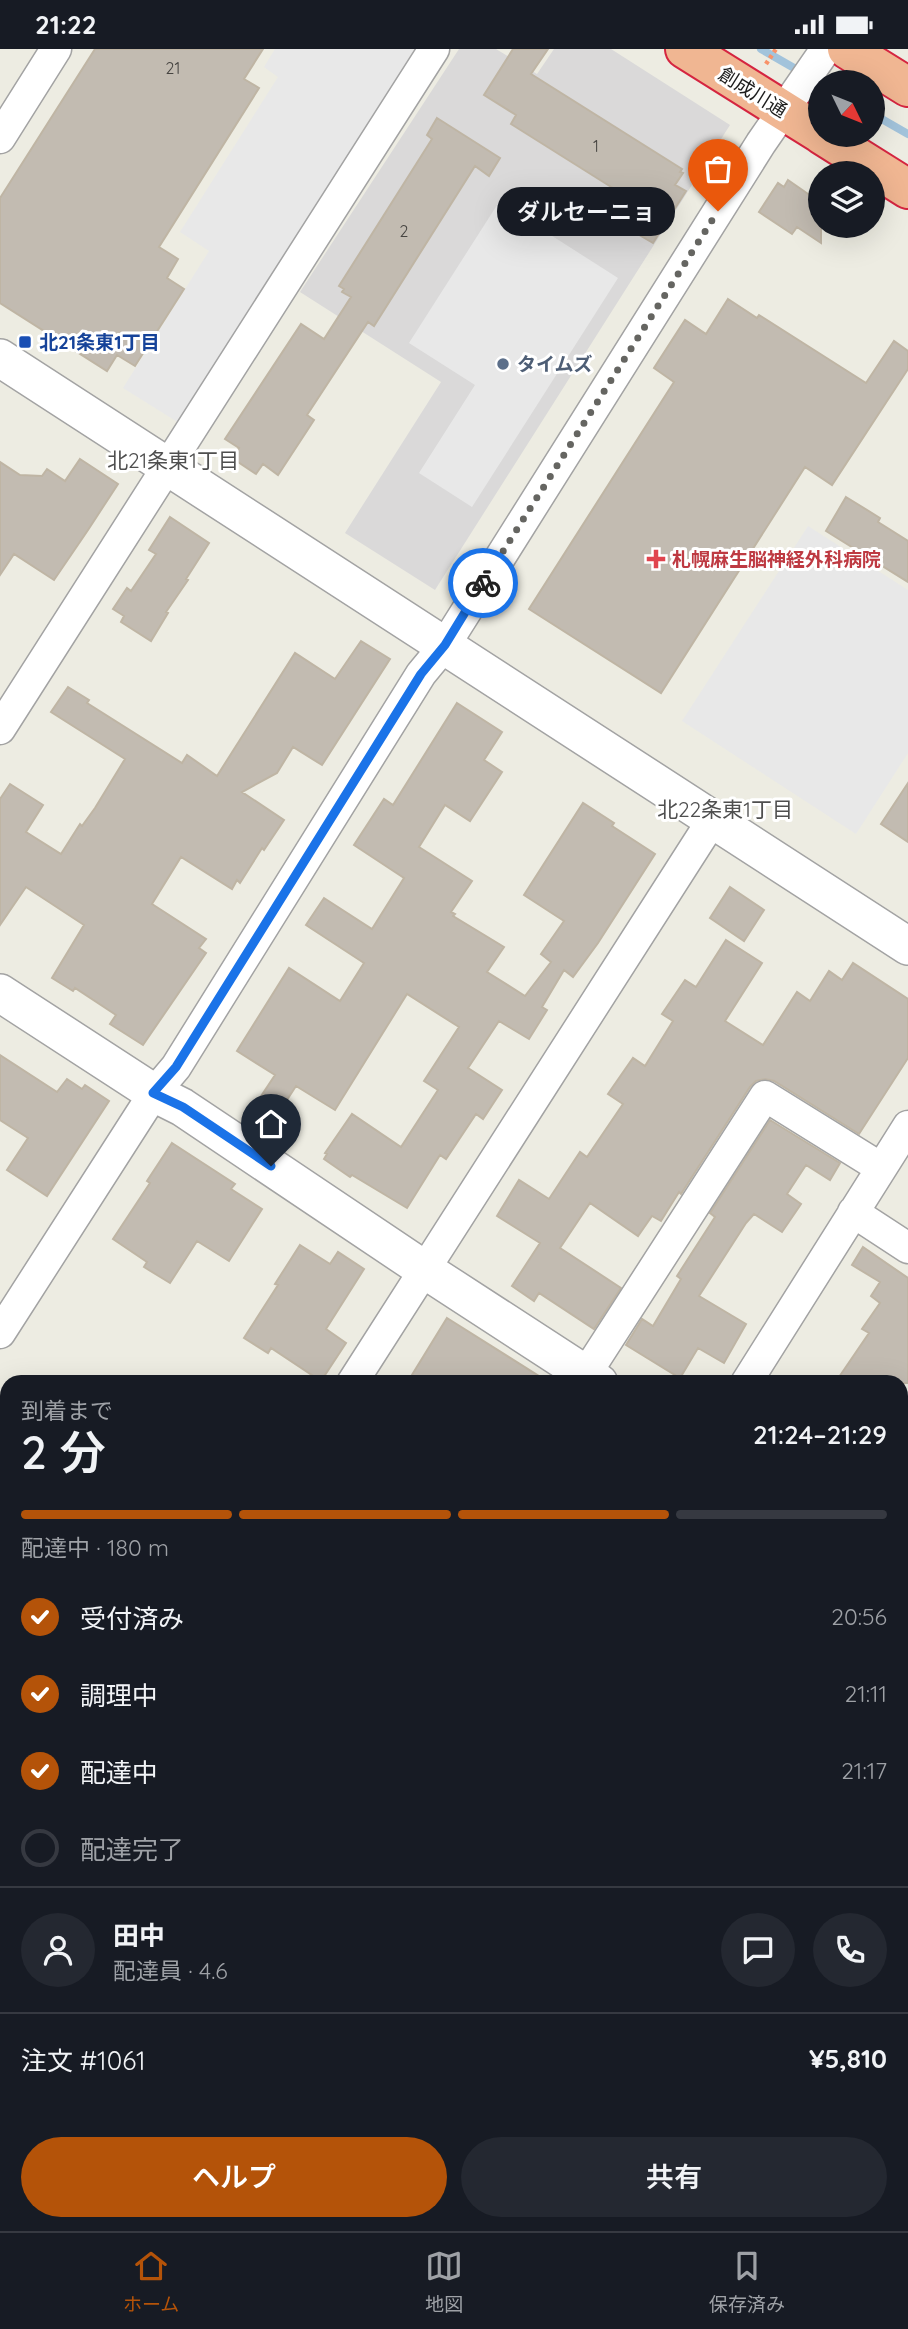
<!DOCTYPE html>
<html lang="ja">
<head>
<meta charset="utf-8">
<style>
	body { margin:0; font-family:Quicksand,"Noto Sans JP",sans-serif; background:#242831; color:#f1f3f6; height:100vh; display:flex; flex-direction:column; font-size:26px; white-space:nowrap }
	* { box-sizing:border-box; margin:0 }
	p { font-size:23px; color:#9ea1a6 }
	.icon { flex:none; width:38px; height:38px; fill:none; stroke:currentColor; stroke-width:2; stroke-linecap:round; stroke-linejoin:round }
	.map { position:relative; flex:1; overflow:hidden }
	.sheet { position:absolute; left:0px; top:1326px; width:908px; height:856px; display:flex; flex-direction:column; background:#171b24; border-radius:21px 21px 0 0; box-shadow:0 7px 28px #0002 }
	.sheet>* { flex:none }
	.needle { width:46px; rotate:133deg }
	.fabs { position:absolute; left:808px; top:21px; display:grid; gap:14px }
	.fabs a { display:grid; place-items:center; width:77px; height:77px; border-radius:50%; background:#171b24; box-shadow:0 7px 28px #0002; font-size:35px }
	.pin { position:absolute; display:grid; place-items:center; width:60px; height:60px; color:#fff; margin:-72px -30px; border-radius:50% 50% 50% 0; rotate:-45deg; box-shadow:0 0 7px #0007 }
	.pin .icon { rotate:45deg }
	.courier { position:absolute; display:grid; place-items:center; width:70px; height:70px; margin:-35px; border:5px solid #1a73e8; border-radius:50%; background:#fff; color:#222; box-shadow:0 2px 9px #0007 }
	.bubble { position:absolute; height:49px; border-radius:24px; background:#171b24; box-shadow:0 7px 28px #0002; font-size:23px; font-weight:600; line-height:49px; text-align:center }
	.headline em { font-style:normal; font-weight:600 }
	.headline div { display:flex; flex-direction:column-reverse }
	.headline { display:flex; align-items:center; justify-content:space-between; height:119px; padding:0 21px }
	h1 { font-size:46px; font-weight:600; line-height:52px }
	.bar { display:grid; grid-template-columns:repeat(4,1fr); gap:10px 7px; align-content:center; height:84px; padding:0 21px }
	.bar i { height:9px; border-radius:5px; background:#363941 }
	.bar .selected { background:#b45309 }
	.bar p { grid-column:span 4 }
	.line { display:flex; align-items:center; gap:18px; padding:0 21px; border-top:2px solid #363941 }
	.line div { flex:1 }
	.round { display:grid; place-items:center; flex:none; width:74px; height:74px; border-radius:37px; background:#242831 }
	ol { padding:0 21px; list-style:none }
	li { display:flex; align-items:center; gap:21px; height:77px }
	li p { margin-inline-start:auto }
	li .icon { padding:7px; border-radius:50%; background:#b45309; color:#fff; stroke-width:4 }
	li:last-child { color:#9ea1a6 }
	li i { width:38px; height:38px; border:4px solid #363941; border-radius:50% }
	.cta { display:flex; gap:14px; margin-top:auto; padding:14px 21px }
	.cta a { flex:1; height:80px; border-radius:42px; background:#b45309; color:#fff; font-size:28px; font-weight:600; line-height:80px; text-align:center }
	.cta a+a { background:#242831; color:#f1f3f6 }
	.status { display:flex; justify-content:space-between; align-items:center; height:49px; padding:0 35px; background:#171b24; direction:ltr }
	.status svg { height:19px; fill:currentColor }
	.menu { display:flex; justify-content:space-around; align-items:center; height:98px; border-top:2px solid #363941; background:#171b24; font-size:19px; color:#9ea1a6 }
	.menu a { display:grid; justify-items:center; gap:4px }
	.menu .selected { color:#b45309 }
	.map>svg:first-child { display:block }
	.residential { fill:#dad9d9 }
	.park { fill:#bef8cd }
	.parking { fill:#e8e8e8 }
	.lines { fill:none; stroke-linecap:round; stroke-linejoin:round }
	.stream { stroke:#a2c3db; stroke-width:8 }
	.building { fill:#c2bbb1; stroke:#bfb5a4; stroke-width:2 }
	.service-casing { stroke:#a3a3a3; stroke-width:18 }
	.minor-casing { stroke:#a3a3a3; stroke-width:33 }
	.tertiary-casing { stroke:#a3a3a3; stroke-width:40 }
	.trunk-casing { stroke:#d52540; stroke-width:42 }
	.path { stroke:#f89268; stroke-width:4.5; stroke-dasharray:3.5 3.5; stroke-linecap:butt }
	.service { stroke:#fff; stroke-width:14 }
	.minor { stroke:#fff; stroke-width:30 }
	.tertiary { stroke:#fff; stroke-width:37 }
	.trunk { stroke:#f0b692; stroke-width:38 }
	.done { stroke:#656561; stroke-width:7; stroke-dasharray:0 12.6 }
	.route { stroke:#1a73e8; stroke-width:9 }
	.transit-dot { fill:#1a4fb4; stroke:#fff; stroke-width:2.5 }
	.service-dot { fill:#5c6f8a; stroke:#fff; stroke-width:2.5 }
	.health-dot { fill:#e0444e; stroke:#fff; stroke-width:2.5 }
	.labels { text-anchor:middle; dominant-baseline:central; stroke-width:6; stroke-linejoin:round; paint-order:stroke }
	.number-label { font-size:16px; fill:#464441 }
	.street-label { font-size:19px; fill:#1c1c1c; stroke:#fff }
	.transit-label { font-size:19px; font-weight:bold; fill:#164399; stroke:#fff; text-anchor:start }
	.service-label { font-size:19px; font-weight:bold; fill:#4e5e75; stroke:#fff; text-anchor:start }
	.health-label { font-size:19px; font-weight:bold; fill:#be3a42; stroke:#fff; text-anchor:start }
	.neighbourhood-label { font-size:21px; fill:#4f4f4f; stroke:#fff }
</style>
</head>
<body>
<div class="status"><b>21:22</b><svg viewBox="0 0 49 12"><path d="M0 12V9h3v3zM5 12V6h3v6zM10 12V3h3v9zM15 12V0h3v12zM26 1h20v11H26zM47 4h2v5h-2z"/></svg></div>
<div class="map">
<svg width="908" height="2182" viewBox="0 0 908 2182">
	<rect width="100%" height="100%" fill="#edece2"/>
	<path class="residential" d="M 459,0 L 496,0 L 537,25 L 554,0 L 611,0 L 730,76 L 435,541 L 345,484 L 441,333 L 300,243 Z"/>
	<path class="park" d="M 901,1757 L 908,1761 L 908,1927 L 901,1923 Z"/>
	<path class="parking" d="M 275,0 L 424,0 L 187,379 L 123,339 L 209,202 L 180,183 L 278,28 L 264,18 Z
		M 499,153 L 618,229 L 472,458 L 419,424 L 475,336 L 409,294 Z
		M 808,477 L 908,541 L 908,704 L 856,785 L 682,672 Z"/>
	<g class="lines">
		<path class="stream" d="M 761,0 L 801,23
			M 873,65 L 908,85"/>
	</g>
	<path class="building" d="M 95,0 L 263,0 L 244,30 L 259,39 L 159,198 L 178,210 L 167,229 L 184,240 L 135,317 L 117,306 L 107,322 L 0,254 L 0,149 Z
		M 513,0 L 548,0 L 531,25 L 682,120 L 680,123 L 683,124 L 675,136 L 686,142 L 653,194 L 629,180 L 643,158 L 511,75 L 516,66 L 484,46 Z
		M 437,69 L 500,109 L 489,127 L 475,117 L 374,277 L 368,273 L 307,366 L 314,371 L 278,426 L 263,415 L 256,425 L 232,409 L 239,399 L 225,390 L 301,275 L 324,290 L 351,248 L 342,243 L 344,240 L 339,237 L 432,90 L 427,86 Z
		M 788,131 L 821,154 L 821,194 L 797,178 L 792,185 L 759,163 L 778,134 L 784,138 Z
		M 728,250 L 757,269 L 759,266 L 866,334 L 894,292 L 908,302 L 908,320 L 832,436 L 805,418 L 661,644 L 529,560 L 674,333 L 654,319 L 685,271 L 706,285 Z
		M 80,410 L 118,435 L 88,481 L 54,531 L 14,505 L 0,526 L 0,413 L 20,426 L 42,427 L 47,420 L 65,432 Z
		M 846,448 L 880,469 L 878,473 L 908,492 L 908,533 L 826,482 Z
		M 170,468 L 209,494 L 186,530 L 188,531 L 166,563 L 168,564 L 151,592 L 121,573 L 124,567 L 113,560 L 127,539 L 131,542 L 156,505 L 149,501 Z
		M 361,592 L 390,610 L 322,716 L 293,698 L 277,724 L 242,743 L 284,771 L 264,801 L 262,799 L 240,834 L 237,831 L 232,840 L 181,808 L 152,855 L 206,890 L 199,899 L 206,904 L 143,996 L 110,975 L 116,966 L 75,939 L 73,942 L 52,929 L 84,876 L 26,838 L 0,876 L 0,750 L 10,735 L 43,756 L 26,783 L 61,805 L 80,775 L 82,777 L 95,759 L 125,710 L 51,663 L 68,638 L 89,651 L 87,654 L 182,714 L 187,706 L 217,727 L 295,604 L 335,630 Z
		M 457,654 L 502,683 L 484,711 L 502,723 L 470,772 L 445,756 L 419,798 L 472,832 L 451,863 L 455,865 L 453,867 L 504,898 L 487,923 L 525,947 L 551,913 L 541,905 L 564,872 L 524,846 L 583,754 L 614,774 L 612,777 L 655,805 L 598,894 L 573,928 L 564,921 L 542,958 L 547,961 L 529,990 L 499,972 L 468,1019 L 502,1041 L 483,1070 L 476,1065 L 446,1110 L 440,1106 L 407,1159 L 352,1126 L 350,1128 L 324,1110 L 327,1105 L 325,1104 L 352,1065 L 401,1098 L 438,1041 L 424,1032 L 459,978 L 407,945 L 335,1061 L 296,1037 L 270,1077 L 250,1064 L 275,1026 L 237,1002 L 289,919 L 340,952 L 364,914 L 306,876 L 324,849 L 372,880 L 404,829 L 354,796 L 384,750 L 393,756 Z
		M 908,734 L 908,793 L 881,775 Z
		M 730,838 L 764,861 L 744,892 L 710,869 Z
		M 726,891 L 762,914 L 725,972 L 763,996 L 797,943 L 810,952 L 829,922 L 842,931 L 853,914 L 908,950 L 908,1009 L 859,1085 L 774,1032 L 765,1030 L 756,1032 L 750,1038 L 681,1145 L 679,1143 L 661,1172 L 652,1167 L 638,1187 L 590,1154 L 560,1199 L 621,1239 L 594,1280 L 539,1244 L 534,1252 L 512,1237 L 540,1194 L 497,1167 L 519,1131 L 549,1150 L 580,1103 L 587,1108 L 623,1055 L 608,1045 L 633,1009 L 645,1017 L 673,972 L 662,965 L 685,931 L 696,938 Z
		M 0,1006 L 57,1043 L 67,1030 L 82,1040 L 85,1036 L 109,1052 L 47,1147 L 7,1121 L 28,1089 L 0,1071 Z
		M 770,1071 L 840,1114 L 830,1131 L 806,1116 L 787,1145 L 801,1155 L 782,1183 L 754,1165 L 746,1174 L 699,1247 L 746,1275 L 724,1314 L 698,1299 L 680,1329 L 626,1296 L 642,1270 L 653,1277 L 681,1230 L 677,1227 L 715,1168 L 710,1164 Z
		M 172,1094 L 235,1135 L 231,1140 L 262,1160 L 229,1212 L 197,1192 L 170,1234 L 144,1218 L 147,1213 L 113,1190 L 150,1134 L 147,1132 Z
		M 300,1196 L 330,1215 L 338,1203 L 364,1220 L 326,1280 L 346,1294 L 321,1332 L 271,1299 L 268,1304 L 244,1289 L 278,1236 L 275,1235 Z
		M 863,1198 L 908,1229 L 908,1334 L 835,1334 L 869,1284 L 862,1280 L 880,1254 L 871,1247 L 880,1233 L 852,1216 Z
		M 447,1269 L 550,1334 L 407,1334 Z"/>
	<g class="lines">
		<defs>
			<path id="service" d="M 757,2182 L 761,2175"/>
			<path id="minor" d="M 0,89 L 56,0
				M 0,680 L 434,0
				M 853,1163 L 908,1199
				M 0,1284 L 154,1044 L 176,1018 L 421,625 L 445,596 L 761,94 L 826,0
				M 352,1334 L 713,770
				M 580,1334 L 765,1047 L 881,1119
				M 746,1334 L 908,1077
				M 901,1447 L 908,1436
				M 901,1745 L 908,1750
				M 0,1883 L 7,1872
				M 901,1936 L 908,1940
				M 901,2094 L 908,2083
				M 318,2175 L 329,2182
				M 607,2175 L 617,2182
				M 35,2182 L 40,2175
				M 204,2182 L 208,2175
				M 509,2182 L 513,2175
				M 844,2182 L 848,2175"/>
			<path id="tertiary" d="M 0,309 L 908,897
				M 0,944 L 154,1044 L 182,1058 L 425,1221 L 599,1334
				M 901,1525 L 908,1529
				M 0,1567 L 7,1572
				M 901,2151 L 908,2155"/>
			<path id="trunk" d="M 685,0 L 821,85
				M 847,0 L 908,38
				M 822,86 L 908,140"/>
		</defs>
		<use href="#service" class="service-casing"/>
		<use href="#minor" class="minor-casing"/>
		<use href="#tertiary" class="tertiary-casing"/>
		<use href="#trunk" class="trunk-casing"/>
		<path class="path" d="M 766,15 L 776,0"/>
		<use href="#service" class="service"/>
		<use href="#minor" class="minor"/>
		<use href="#tertiary" class="tertiary"/>
		<use href="#trunk" class="trunk"/>
	</g>
	<g class="lines">
		<path class="done" d="M 483,534 L 718,162"/>
		<path class="route" d="M 271,1117 L 183,1058 L 153,1044 L 176,1018 L 421,625 L 445,596 L 483,534"/>
	</g>
	<rect class="transit-dot" x="18" y="286" width="14" height="14" rx="3.5"/>
	<circle class="service-dot" cx="503" cy="315" r="7"/>
	<path class="health-dot" d="M652.5 499.5h7v7h7v7h-7v7h-7v-7h-7v-7h7z"/>
	<g class="labels">
		<g class="number-label">
			<text x="173" y="19">21</text>
			<text x="596" y="97">1</text>
			<text x="404" y="182">2</text>
		</g>
		<g class="street-label">
			<text transform="translate(753 43) rotate(32)">創成川通</text>
		</g>
		<g class="transit-label">
			<text x="39" y="293">北21条東1丁目</text>
		</g>
		<g class="service-label">
			<text x="517" y="315">タイムズ</text>
		</g>
		<g class="health-label">
			<text x="672" y="510">札幌麻生脳神経外科病院</text>
		</g>
		<g class="neighbourhood-label">
			<text x="173" y="411">北21条東1丁目</text>
			<text x="725" y="760">北22条東1丁目</text>
		</g>
	</g>
</svg>
<div class="fabs">
<a><svg class="needle" viewBox="-14 -14 28 28"><path d="M0-13l5 13h-10z" fill="#e53935"/><path d="M0 13l5-13h-10z" fill="#9ea1a6"/></svg></a>
<a><svg class="icon" aria-label="layers" viewBox="0 0 24 24"><path d="M12 4l9 5-9 5-9-5zM3 14l9 5 9-5"/></svg></a>
</div>
<div class="pin" style="left:718px;top:162px;background:#ea580c"><svg class="icon" aria-label="bag" viewBox="0 0 24 24"><path d="M5 8h14l-1 12H6zM9 8a3 3 0 0 1 6 0"/></svg></div>
<div class="pin" style="left:271px;top:1117px;background:#1f2937"><svg class="icon" aria-label="home" viewBox="0 0 24 24"><path d="M3 11l9-7 9 7M6 9v11h12V9"/></svg></div>
<div class="courier" style="left:483px;top:534px"><svg class="icon" aria-label="bike" viewBox="0 0 24 24"><circle cx="6" cy="16" r="4"/><circle cx="18" cy="16" r="4"/><path d="M6 16l4-8h5l3 8M10 8l3 8H6M13 5h3"/></svg></div>
<div class="bubble" style="left:497px;top:138px;width:178px">ダルセーニョ</div>
<section class="sheet">
<div class="headline"><div><h1>2 分</h1><p>到着まで</p></div><em>21:24–21:29</em></div>
<div class="bar"><i class="selected"></i><i class="selected"></i><i class="selected"></i><i></i><p>配達中 · 180 m</p></div>
<ol>
<li><svg class="icon" aria-label="check" viewBox="0 0 24 24"><path d="M5 12l5 5 9-10"/></svg>受付済み<p>20:56</p></li>
<li><svg class="icon" aria-label="check" viewBox="0 0 24 24"><path d="M5 12l5 5 9-10"/></svg>調理中<p>21:11</p></li>
<li><svg class="icon" aria-label="check" viewBox="0 0 24 24"><path d="M5 12l5 5 9-10"/></svg>配達中<p>21:17</p></li>
<li><i></i>配達完了</li>
</ol>
<div class="line" style="height:126px"><a class="round"><svg class="icon" aria-label="person" viewBox="0 0 24 24"><circle cx="12" cy="8" r="4"/><path d="M4 21q1-7 8-7t8 7"/></svg></a><div><b>田中</b><p>配達員 · 4.6</p></div><a class="round"><svg class="icon" aria-label="chat" viewBox="0 0 24 24"><path d="M4 5h16v11H9l-5 4z"/></svg></a><a class="round"><svg class="icon" aria-label="phone" viewBox="0 0 24 24"><path d="M5 4h4l2 5-3 2q2 4 5 5l2-3 5 2v4C11 20 4 13 5 4z"/></svg></a></div>
<div class="line" style="height:91px"><div>注文 #1061</div><b>¥5,810</b></div>
<div class="cta"><a>ヘルプ</a><a>共有</a></div>
</section>
</div>
<nav class="menu">
<a class="selected"><svg class="icon" aria-label="home" viewBox="0 0 24 24"><path d="M3 11l9-7 9 7M6 9v11h12V9"/></svg>ホーム</a>
<a><svg class="icon" aria-label="map" viewBox="0 0 24 24"><path d="M3 6l6-2 6 2 6-2v14l-6 2-6-2-6 2zM9 4v14M15 6v14"/></svg>地図</a>
<a><svg class="icon" aria-label="saved" viewBox="0 0 24 24"><path d="M7 4h10v16l-5-4-5 4z"/></svg>保存済み</a>
</nav>
</body>
</html>
